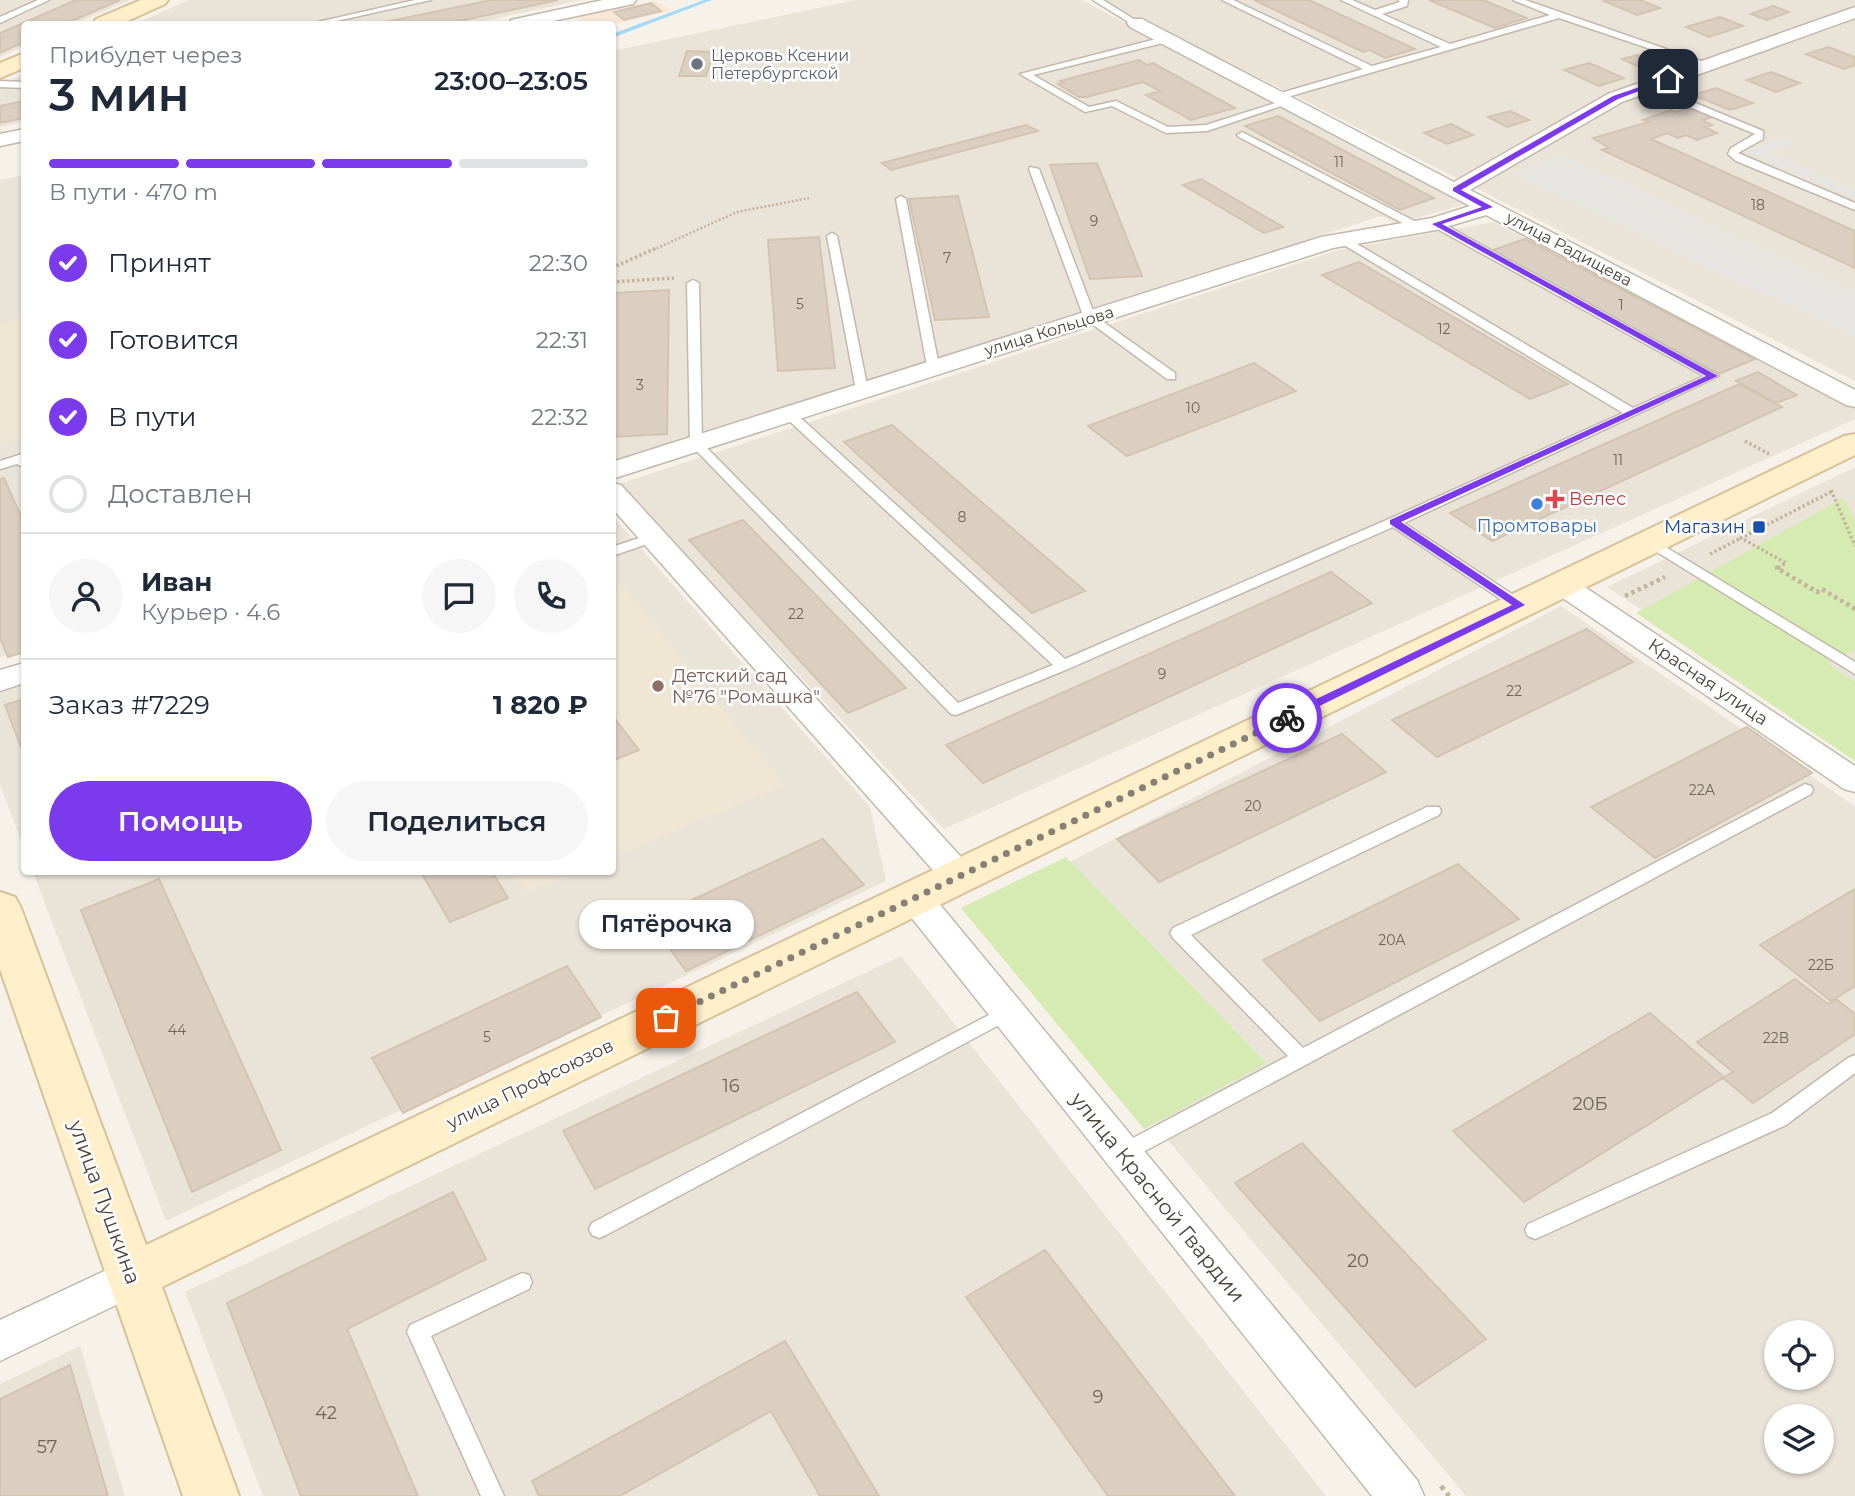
<!DOCTYPE html>
<html lang="ru">
<head>
<meta charset="utf-8">
<style>
	body { margin:0; font-family:Montserrat,sans-serif; background:#f6f6f7; color:#1f2937; height:100vh; display:flex; flex-direction:column; font-size:26px; white-space:nowrap }
	* { box-sizing:border-box; margin:0 }
	p { font-size:23px; color:#747a83 }
	.icon { flex:none; width:38px; height:38px; fill:none; stroke:currentColor; stroke-width:2; stroke-linecap:round; stroke-linejoin:round }
	.map { position:relative; flex:1; overflow:hidden }
	.details { position:absolute; left:21px; top:21px; width:595px; height:854px; display:flex; flex-direction:column; background:#fff; border-radius:7px; box-shadow:0 2px 5px #0004 }
	.details>* { flex:none }
	.buttons { position:absolute; left:1764px; top:1320px; display:grid; gap:14px }
	.buttons a { display:grid; place-items:center; width:70px; height:70px; border-radius:50%; background:#fff; box-shadow:0 2px 5px #0004; font-size:35px }
	.pin { position:absolute; display:grid; place-items:center; width:60px; height:60px; color:#fff; margin:-30px; border-radius:14px; box-shadow:0 4px 10px #0006 }
	.courier { position:absolute; display:grid; place-items:center; width:70px; height:70px; margin:-35px; border:5px solid #7c3aed; border-radius:50%; background:#fff; color:#222; box-shadow:0 2px 9px #0007 }
	.bubble { position:absolute; height:49px; border-radius:24px; background:#fff; box-shadow:0 2px 5px #0004; font-size:23px; font-weight:600; line-height:49px; text-align:center }
	.overview em { font-style:normal; font-weight:600 }
	.overview div { display:flex; flex-direction:column-reverse }
	.overview { display:flex; align-items:center; justify-content:space-between; height:119px; padding:0 28px }
	h1 { font-size:46px; font-weight:600; line-height:52px }
	.bar { display:grid; grid-template-columns:repeat(4,1fr); gap:10px 7px; align-content:center; height:84px; padding:0 28px }
	.bar i { height:9px; border-radius:5px; background:#e0e1e3 }
	.bar .selected { background:#7c3aed }
	.bar p { grid-column:span 4 }
	.line { display:flex; align-items:center; gap:18px; padding:0 28px; border-top:2px solid #e0e1e3 }
	.line div { flex:1 }
	.round { display:grid; place-items:center; flex:none; width:74px; height:74px; border-radius:37px; background:#f6f6f7 }
	ol { padding:0 28px; list-style:none }
	li { display:flex; align-items:center; gap:21px; height:77px }
	li p { margin-inline-start:auto }
	li .icon { padding:7px; border-radius:50%; background:#7c3aed; color:#fff; stroke-width:4 }
	li:last-child { color:#747a83 }
	li i { width:38px; height:38px; border:4px solid #e0e1e3; border-radius:50% }
	.button { display:flex; gap:14px; margin-top:auto; padding:14px 28px }
	.button a { flex:1; height:80px; border-radius:42px; background:#7c3aed; color:#fff; font-size:28px; font-weight:600; line-height:80px; text-align:center }
	.button a+a { background:#f6f6f7; color:#1f2937 }
	.map>svg:first-child { display:block }
	.residential { fill:#eae3d8; fill-rule:evenodd }
	.commercial { fill:#f8e7d6 }
	.education { fill:#efe6d4 }
	.green { fill:#d6ebb2 }
	.parking { fill:#e7e5e2 }
	.lines { fill:none; stroke-linecap:round; stroke-linejoin:round }
	.stream { fill:#a5d9f4; fill-rule:evenodd }
	.building { fill:#dbcfc2; stroke:#d3c4b2; stroke-width:2 }
	.lane-casing { stroke:#c2b9ac; stroke-width:3 }
	.street-casing { stroke:#c2b9ac; stroke-width:3 }
	.secondary-casing { stroke:#d7c299; stroke-width:4 }
	.path-far3 { stroke:#c4b49d; stroke-width:2.5; stroke-dasharray:2 2; stroke-linecap:butt }
	.path-far2 { stroke:#c4b49d; stroke-width:3.5; stroke-dasharray:2.5 2.5; stroke-linecap:butt }
	.path-far1 { stroke:#c4b49d; stroke-width:4.5; stroke-dasharray:3.5 3.5; stroke-linecap:butt }
	.path { stroke:#c4b49d; stroke-width:5; stroke-dasharray:4.5 4.5; stroke-linecap:butt }
	.lane { fill:#fff; fill-rule:evenodd }
	.street { fill:#fff; fill-rule:evenodd }
	.secondary { fill:#ffefcb; fill-rule:evenodd }
	.route { fill:#7c3aed }
	.done { stroke:#868076; stroke-width:7; stroke-dasharray:0 12.6 }
	.worship-dot { fill:#6b7280; stroke:#fff; stroke-width:2.5 }
	.health-dot { fill:#e0444e; stroke:#fff; stroke-width:2.5 }
	.shop-dot { fill:#3f7fe0; stroke:#fff; stroke-width:2.5 }
	.transit-dot { fill:#1a4fb4; stroke:#fff; stroke-width:2.5 }
	.education-dot { fill:#8d6e63; stroke:#fff; stroke-width:2.5 }
	.labels { text-anchor:middle; dominant-baseline:central; stroke-width:5; stroke-linejoin:round; paint-order:stroke }
	.number-label { font-size:14px; fill:#6e655a }
	.far-worship-label { font-size:16px; fill:#5b616d; stroke:#fff; text-anchor:start }
	.far-street-label { font-size:16px; fill:#4a4238; stroke:#fff }
	.health-label { font-size:18px; fill:#be3a42; stroke:#fff; text-anchor:start }
	.shop-label { font-size:18px; fill:#366cbe; stroke:#fff }
	.transit-label { font-size:18px; fill:#164399; stroke:#fff; text-anchor:end }
	.education-label { font-size:18px; fill:#785e54; stroke:#fff; text-anchor:start }
	.street-label { font-size:18px; fill:#4a4238; stroke:#fff }
	.near-number-label { font-size:18px; fill:#6e655a }
	.near-street-label { font-size:21px; fill:#4a4238; stroke:#fff }
</style>
</head>
<body>
<div class="map">
<svg width="1855" height="1496" viewBox="0 0 1855 1496">
	<rect width="100%" height="100%" fill="#f6f2ea"/>
	<path class="residential" d="M 0,0 L 130,0 L 74,24 L 24,24 L 24,46 L 0,57 Z
		M 189,0 L 582,0 L 470,24 L 135,24 Z
		M 856,0 L 1082,0 L 1465,204 L 1396,224 L 1381,216 L 613,461 L 612,51 Z
		M 1099,0 L 1855,0 L 1855,381 L 1270,83 Z
		M 24,74 L 24,122 L 0,127 L 0,85 Z
		M 24,175 L 24,649 L 0,657 L 0,180 Z
		M 1494,222 L 1855,408 L 1855,419 L 944,829 L 619,484 L 1338,250 Z
		M 1855,467 L 1855,749 L 1607,587 Z
		M 613,517 L 870,807 L 886,881 L 166,1221 L 33,872 L 612,872 Z
		M 1561,606 L 1855,806 L 1855,1496 L 1466,1496 L 976,911 ZM 1776,1332 L 1822,1332 L 1822,1377 L 1776,1377 ZM 1776,1416 L 1822,1416 L 1822,1461 L 1776,1461 Z
		M 24,685 L 24,849 L 0,785 L 0,693 Z
		M 901,956 L 1326,1496 L 263,1496 L 185,1292 Z
		M 80,1346 L 125,1496 L 0,1496 L 0,1384 Z"/>
	<path class="commercial" d="M 655,1 L 672,10 L 613,25 L 589,24 L 578,17 Z"/>
	<path class="education" d="M 24,317 L 24,436 L 0,443 L 0,324 Z
		M 621,584 L 784,785 L 613,857 L 612,587 Z
		M 512,872 L 577,872 L 526,893 Z"/>
	<path class="green" d="M 1843,498 L 1855,519 L 1855,650 L 1828,664 L 1855,682 L 1855,761 L 1636,613 Z
		M 1066,857 L 1266,1063 L 1144,1129 L 961,908 Z"/>
	<path class="parking" d="M 1781,138 L 1791,142 L 1766,152 L 1855,190 L 1855,199 L 1745,151 Z
		M 1562,155 L 1855,293 L 1855,303 L 1552,159 Z
		M 1550,160 L 1855,304 L 1855,337 L 1513,173 Z"/>
	<g class="lines">
		<path class="stream" d="M 704,0 L 712,0 L 612,38 L 612,34 Z"/>
	</g>
	<path class="building" d="M 76,0 L 120,0 L 65,24 L 24,24 L 24,42 L 0,53 L 0,33 Z
		M 491,0 L 558,0 L 445,24 L 376,24 Z
		M 1254,0 L 1309,0 L 1415,49 L 1385,58 L 1370,50 L 1363,52 Z
		M 1429,0 L 1483,0 L 1527,18 L 1495,28 Z
		M 1608,0 L 1640,0 L 1660,8 L 1637,15 L 1604,1 Z
		M 651,3 L 661,11 L 624,20 L 614,12 Z
		M 1773,6 L 1789,12 L 1767,20 L 1751,14 Z
		M 1720,17 L 1743,26 L 1709,37 L 1686,27 Z
		M 1828,47 L 1855,57 L 1855,65 L 1844,69 L 1806,54 Z
		M 687,51 L 714,52 L 706,76 L 679,76 Z
		M 1637,55 L 1652,61 L 1637,66 L 1622,59 Z
		M 1139,60 L 1147,65 L 1153,63 L 1235,108 L 1191,120 L 1146,95 L 1160,91 L 1143,82 L 1087,97 L 1079,97 L 1058,84 L 1064,83 L 1060,81 Z
		M 1589,63 L 1624,78 L 1599,86 L 1564,70 Z
		M 1771,72 L 1800,83 L 1776,92 L 1747,80 Z
		M 1716,88 L 1753,103 L 1730,110 L 1693,95 Z
		M 24,101 L 24,118 L 0,123 L 0,106 Z
		M 1690,108 L 1712,117 L 1702,120 L 1712,125 L 1705,127 L 1717,133 L 1697,140 L 1686,135 L 1678,138 L 1667,133 L 1651,139 L 1855,231 L 1855,268 L 1602,150 L 1609,148 L 1593,138 L 1649,122 L 1643,120 L 1671,110 L 1676,112 Z
		M 1510,111 L 1529,120 L 1507,127 L 1488,117 Z
		M 1278,116 L 1434,198 L 1400,210 L 1245,126 Z
		M 1451,124 L 1473,135 L 1447,144 L 1424,133 Z
		M 1026,125 L 1038,131 L 891,170 L 882,163 Z
		M 1097,163 L 1142,276 L 1090,279 L 1050,165 Z
		M 1201,179 L 1283,227 L 1264,233 L 1183,185 Z
		M 958,196 L 989,317 L 935,320 L 909,199 Z
		M 819,237 L 835,368 L 778,371 L 768,240 Z
		M 1525,239 L 1755,359 L 1719,374 L 1490,251 Z
		M 1359,262 L 1568,384 L 1530,399 L 1322,275 Z
		M 669,290 L 667,434 L 612,437 L 615,293 Z
		M 1254,363 L 1296,391 L 1127,456 L 1088,426 Z
		M 1758,372 L 1797,395 L 1776,403 L 1736,381 Z
		M 1739,384 L 1782,407 L 1492,541 L 1450,513 Z
		M 892,425 L 1085,591 L 1032,613 L 844,442 Z
		M 4,478 L 24,523 L 24,652 L 8,657 L 0,638 L 0,479 Z
		M 743,520 L 906,688 L 848,713 L 689,540 Z
		M 1331,572 L 1372,603 L 983,783 L 946,745 Z
		M 1587,629 L 1633,662 L 1437,757 L 1392,720 Z
		M 24,699 L 24,755 L 5,705 Z
		M 612,715 L 639,750 L 612,761 Z
		M 1747,727 L 1812,773 L 1655,858 L 1591,807 Z
		M 1342,734 L 1386,772 L 1159,882 L 1117,839 Z
		M 823,839 L 864,885 L 686,971 L 649,920 Z
		M 1458,864 L 1519,919 L 1320,1021 L 1263,960 Z
		M 421,872 L 492,872 L 508,898 L 450,922 Z
		M 159,879 L 281,1150 L 192,1192 L 81,910 Z
		M 1855,889 L 1855,986 L 1831,1001 L 1760,945 Z
		M 567,966 L 601,1017 L 403,1113 L 372,1058 Z
		M 1795,979 L 1828,1004 L 1836,999 L 1855,1014 L 1855,1034 L 1753,1103 L 1723,1078 L 1733,1072 L 1697,1042 Z
		M 857,992 L 895,1042 L 595,1189 L 563,1131 Z
		M 1650,1013 L 1724,1077 L 1524,1202 L 1453,1131 Z
		M 1302,1143 L 1486,1339 L 1415,1387 L 1235,1183 Z
		M 453,1192 L 486,1259 L 347,1329 L 418,1496 L 301,1496 L 227,1303 Z
		M 1045,1250 L 1235,1496 L 1108,1496 L 966,1297 Z
		M 785,1341 L 879,1496 L 820,1496 L 771,1411 L 620,1496 L 539,1496 L 532,1481 Z
		M 70,1365 L 108,1496 L 0,1496 L 0,1399 Z"/>
	<g class="lines">
		<defs>
			<path id="lane" d="M 38,0 L 49,0 L 0,23 L 0,17 Z
				M 415,0 L 431,0 L 323,24 L 309,24 Z
				M 1093,0 L 1103,0 L 1140,23 L 1133,25 Z
				M 1222,0 L 1233,0 L 1372,66 L 1441,47 L 1341,0 L 1352,0 L 1375,10 L 1400,2 L 1398,0 L 1408,0 L 1407,6 L 1382,14 L 1450,44 L 1550,15 L 1513,0 L 1525,0 L 1712,65 L 1704,67 L 1559,18 L 1277,100 L 1274,99 L 1274,95 L 1363,69 Z
				M 1168,36 L 1171,37 L 1171,41 L 1033,75 L 1089,107 L 1116,101 L 1168,127 L 1206,125 L 1285,100 L 1293,102 L 1207,131 L 1166,133 L 1112,106 L 1085,112 L 1020,74 Z
				M 0,81 L 24,82 L 24,88 L 0,87 Z
				M 1646,85 L 1652,85 L 1763,131 L 1763,139 L 1738,153 L 1855,203 L 1855,210 L 1736,161 L 1728,154 L 1731,148 L 1755,134 L 1646,89 Z
				M 1242,132 L 1422,225 L 1423,227 L 1414,229 L 1239,137 L 1237,135 Z
				M 1030,167 L 1039,169 L 1095,316 L 1175,373 L 1175,379 L 1167,379 L 1084,318 L 1029,169 Z
				M 901,196 L 906,199 L 939,366 L 933,370 L 927,366 L 896,199 Z
				M 1432,222 L 1440,222 L 1719,376 L 1404,523 L 1524,602 L 1526,605 L 1524,608 L 1514,608 L 1393,527 L 1068,669 L 956,715 L 951,714 L 690,444 L 687,283 L 693,280 L 699,283 L 702,443 L 958,703 L 1053,665 L 785,417 L 785,411 L 793,411 L 1065,659 L 1389,519 L 1623,413 L 1339,242 L 1339,238 L 1347,238 L 1633,408 L 1704,376 L 1432,226 Z
				M 832,233 L 837,236 L 868,390 L 862,394 L 856,390 L 827,236 Z
				M 22,454 L 24,455 L 24,468 L 17,464 L 0,469 L 0,461 Z
				M 654,533 L 661,537 L 659,540 L 612,556 L 612,547 Z
				M 1649,537 L 1855,662 L 1855,674 L 1644,544 L 1642,541 L 1644,538 Z
				M 1805,784 L 1811,786 L 1813,790 L 1811,794 L 1130,1159 L 1123,1161 L 1116,1159 L 1113,1153 L 1116,1147 L 1288,1056 L 1173,938 L 1170,933 L 1173,928 L 1427,807 L 1439,807 L 1441,811 L 1439,815 L 1191,935 L 1303,1048 Z
				M 1008,1005 L 1014,1007 L 1017,1012 L 1014,1017 L 606,1235 L 599,1238 L 592,1235 L 589,1229 L 592,1223 Z
				M 1855,1055 L 1855,1073 L 1786,1125 L 1542,1236 L 1535,1239 L 1528,1236 L 1525,1230 L 1528,1224 L 1772,1113 L 1848,1058 Z
				M 522,1273 L 529,1275 L 532,1282 L 529,1289 L 431,1336 L 504,1496 L 481,1496 L 407,1332 L 410,1325 Z"/>
			<path id="street" d="M 603,0 L 636,0 L 633,4 L 539,24 L 508,24 L 511,20 Z
				M 1855,7 L 1855,18 L 1622,102 L 1470,190 L 1855,390 L 1855,407 L 1846,405 L 1486,215 L 1436,230 L 1333,248 L 612,479 L 612,462 L 1321,237 L 1432,218 L 1470,206 L 1130,27 L 1127,23 L 1130,19 L 1142,19 L 1454,182 L 1608,94 Z
				M 24,129 L 24,141 L 0,146 L 0,134 Z
				M 612,483 L 621,485 L 971,868 L 976,877 L 971,886 L 959,889 L 947,886 L 612,508 Z
				M 1561,575 L 1571,578 L 1855,766 L 1855,792 L 1844,789 L 1551,590 L 1547,584 L 1551,578 Z
				M 24,663 L 24,683 L 0,691 L 0,670 Z
				M 915,885 L 927,889 L 1417,1480 L 1424,1496 L 1372,1496 L 903,907 L 898,898 L 903,889 Z
				M 132,1258 L 147,1264 L 153,1277 L 147,1290 L 0,1361 L 0,1320 Z"/>
			<path id="secondary" d="M 141,0 L 168,0 L 165,4 L 121,24 L 93,24 L 96,19 Z
				M 24,53 L 24,68 L 0,78 L 0,63 Z
				M 1855,434 L 1855,455 L 162,1287 L 239,1496 L 183,1496 L 0,969 L 0,892 L 15,897 L 21,908 L 146,1245 L 1844,436 Z"/>
		</defs>
		<use href="#lane" class="lane-casing"/>
		<use href="#street" class="street-casing"/>
		<use href="#secondary" class="secondary-casing"/>
		<path class="path-far3" d="M 653,250 L 737,212 L 809,198"/>
		<path class="path-far2" d="M 612,268 L 656,248
			M 612,282 L 674,278
			M 1745,441 L 1769,454
			M 1831,490 L 1855,546
			M 1710,554 L 1741,538
			M 1778,568 L 1786,563 L 1741,538 L 1833,491"/>
		<path class="path-far1" d="M 1780,567 L 1777,568 L 1817,592 L 1822,589 L 1855,609
			M 1625,596 L 1665,577"/>
		<path class="path" d="M 1441,1486 L 1449,1496"/>
		<use href="#lane" class="lane"/>
		<use href="#street" class="street"/>
		<use href="#secondary" class="secondary"/>
	</g>
	<path class="route" d="M 1666,78 L 1671,79 L 1618,99 L 1461,190 L 1493,207 L 1442,224 L 1718,376 L 1401,522 L 1525,605 L 1291,720 L 1283,720 L 1283,715 L 1512,605 L 1390,524 L 1390,520 L 1706,376 L 1432,224 L 1482,207 L 1453,191 L 1453,188 L 1613,96 Z"/>
	<g class="lines">
		<path class="done" d="M 666,1018 L 1287,718"/>
	</g>
	<circle class="worship-dot" cx="697" cy="64" r="7"/>
	<path class="health-dot" d="M1551.5 488.5h7v7h7v7h-7v7h-7v-7h-7v-7h7z"/>
	<circle class="shop-dot" cx="1537" cy="504" r="7"/>
	<rect class="transit-dot" x="1752" y="520" width="14" height="14" rx="3.5"/>
	<circle class="education-dot" cx="658" cy="686" r="7"/>
	<g class="labels">
		<g class="number-label">
			<text x="1339" y="162">11</text>
			<text x="1758" y="205">18</text>
			<text x="1094" y="221">9</text>
			<text x="947" y="258">7</text>
			<text x="800" y="304">5</text>
			<text x="1621" y="305">1</text>
			<text x="1444" y="329">12</text>
			<text x="640" y="385">3</text>
			<text x="1193" y="408">10</text>
			<text x="1618" y="460">11</text>
			<text x="962" y="517">8</text>
			<text x="796" y="614">22</text>
			<text x="1162" y="674">9</text>
			<text x="1514" y="691">22</text>
			<text x="1702" y="790">22А</text>
			<text x="1253" y="806">20</text>
			<text x="1392" y="940">20А</text>
			<text x="1821" y="965">22Б</text>
			<text x="177" y="1030">44</text>
			<text x="487" y="1037">5</text>
			<text x="1776" y="1038">22В</text>
		</g>
		<g class="far-worship-label">
			<text x="711" y="55">Церковь Ксении<tspan x="711" dy="18">Петербургской</tspan></text>
		</g>
		<g class="far-street-label">
			<text transform="translate(1569 249) rotate(28)">улица Радищева</text>
			<text transform="translate(1049 331) rotate(-17)">улица Кольцова</text>
		</g>
		<g class="health-label">
			<text x="1569" y="499">Велес</text>
		</g>
		<g class="shop-label">
			<text x="1537" y="526">Промтовары</text>
		</g>
		<g class="transit-label">
			<text x="1745" y="527">Магазин</text>
		</g>
		<g class="education-label">
			<text x="672" y="676">Детский сад<tspan x="672" dy="21">№76 "Ромашка"</tspan></text>
		</g>
		<g class="street-label">
			<text transform="translate(1708 682) rotate(34)">Красная улица</text>
			<text transform="translate(530 1084) rotate(-26)">улица Профсоюзов</text>
		</g>
		<g class="near-number-label">
			<text x="731" y="1086">16</text>
			<text x="1590" y="1104">20Б</text>
			<text x="1358" y="1261">20</text>
			<text x="1098" y="1397">9</text>
			<text x="326" y="1413">42</text>
			<text x="47" y="1447">57</text>
		</g>
		<g class="near-street-label">
			<text transform="translate(1158 1197) rotate(51)">улица Красной Гвардии</text>
			<text transform="translate(105 1202) rotate(70)">улица Пушкина</text>
		</g>
	</g>
</svg>
<div class="buttons">
<a><svg class="icon" aria-label="locate" viewBox="0 0 24 24"><circle cx="12" cy="12" r="6"/><path d="M12 2v4M12 18v4M2 12h4M18 12h4"/></svg></a>
<a><svg class="icon" aria-label="layers" viewBox="0 0 24 24"><path d="M12 4l9 5-9 5-9-5zM3 14l9 5 9-5"/></svg></a>
</div>
<div class="pin" style="left:666px;top:1018px;background:#ea580c"><svg class="icon" aria-label="bag" viewBox="0 0 24 24"><path d="M5 8h14l-1 12H6zM9 8a3 3 0 0 1 6 0"/></svg></div>
<div class="pin" style="left:1668px;top:79px;background:#1f2937"><svg class="icon" aria-label="home" viewBox="0 0 24 24"><path d="M3 11l9-7 9 7M6 9v11h12V9"/></svg></div>
<div class="courier" style="left:1287px;top:718px"><svg class="icon" aria-label="bike" viewBox="0 0 24 24"><circle cx="6" cy="16" r="4"/><circle cx="18" cy="16" r="4"/><path d="M6 16l4-8h5l3 8M10 8l3 8H6M13 5h3"/></svg></div>
<div class="bubble" style="left:579px;top:900px;width:175px">Пятёрочка</div>
<section class="details">
<div class="overview"><div><h1>3 мин</h1><p>Прибудет через</p></div><em>23:00–23:05</em></div>
<div class="bar"><i class="selected"></i><i class="selected"></i><i class="selected"></i><i></i><p>В пути · 470 m</p></div>
<ol>
<li><svg class="icon" aria-label="check" viewBox="0 0 24 24"><path d="M5 12l5 5 9-10"/></svg>Принят<p>22:30</p></li>
<li><svg class="icon" aria-label="check" viewBox="0 0 24 24"><path d="M5 12l5 5 9-10"/></svg>Готовится<p>22:31</p></li>
<li><svg class="icon" aria-label="check" viewBox="0 0 24 24"><path d="M5 12l5 5 9-10"/></svg>В пути<p>22:32</p></li>
<li><i></i>Доставлен</li>
</ol>
<div class="line" style="height:126px"><a class="round"><svg class="icon" aria-label="person" viewBox="0 0 24 24"><circle cx="12" cy="8" r="4"/><path d="M4 21q1-7 8-7t8 7"/></svg></a><div><b>Иван</b><p>Курьер · 4.6</p></div><a class="round"><svg class="icon" aria-label="chat" viewBox="0 0 24 24"><path d="M4 5h16v11H9l-5 4z"/></svg></a><a class="round"><svg class="icon" aria-label="phone" viewBox="0 0 24 24"><path d="M5 4h4l2 5-3 2q2 4 5 5l2-3 5 2v4C11 20 4 13 5 4z"/></svg></a></div>
<div class="line" style="height:91px"><div>Заказ #7229</div><b>1 820 ₽</b></div>
<div class="button"><a>Помощь</a><a>Поделиться</a></div>
</section>
</div>
</body>
</html>
